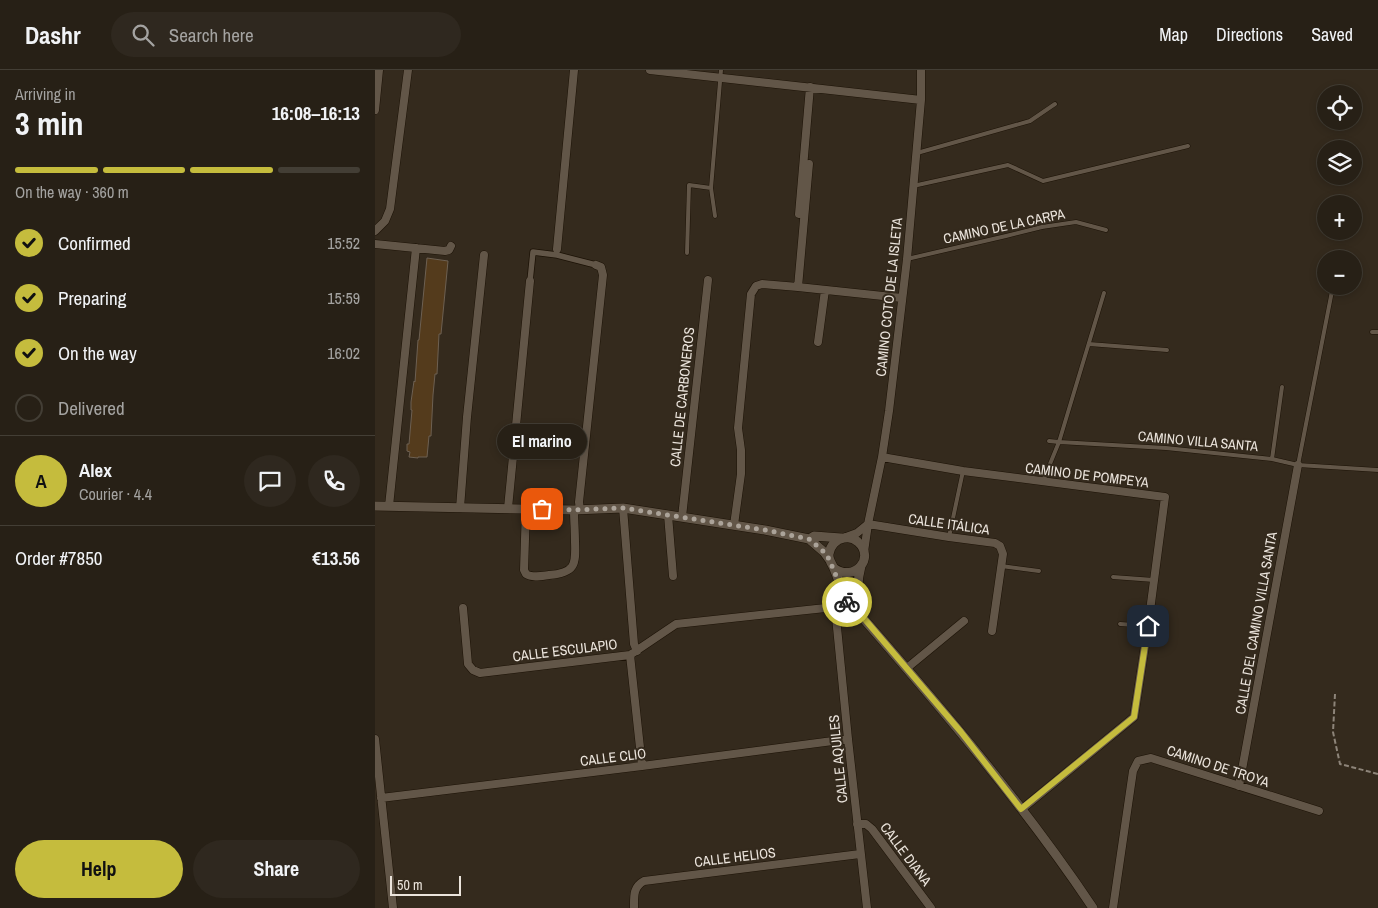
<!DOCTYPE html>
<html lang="en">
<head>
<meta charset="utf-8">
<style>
	body { margin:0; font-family:"Archivo Narrow",sans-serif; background:#2f281f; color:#f1f3f6; height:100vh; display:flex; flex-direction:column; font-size:19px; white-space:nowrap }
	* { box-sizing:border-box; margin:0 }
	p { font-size:16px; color:#a4a3a1 }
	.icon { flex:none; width:28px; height:28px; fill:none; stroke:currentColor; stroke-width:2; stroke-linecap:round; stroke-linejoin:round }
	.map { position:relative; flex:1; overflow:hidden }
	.panel { display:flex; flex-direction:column; background:#272016; width:375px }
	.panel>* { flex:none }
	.buttons { position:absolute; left:942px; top:15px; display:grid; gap:10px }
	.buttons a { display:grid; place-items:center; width:45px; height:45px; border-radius:50%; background:#272016; box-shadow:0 2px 8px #0003,0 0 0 1px #433e35; font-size:25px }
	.scale { position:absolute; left:15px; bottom:12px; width:71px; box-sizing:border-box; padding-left:5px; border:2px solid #ebe4dc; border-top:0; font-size:14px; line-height:18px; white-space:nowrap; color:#ebe4dc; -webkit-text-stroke:4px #342a1d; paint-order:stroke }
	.pin { position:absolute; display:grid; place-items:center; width:42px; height:42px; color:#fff; margin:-21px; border-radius:10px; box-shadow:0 2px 8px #0006 }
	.courier { position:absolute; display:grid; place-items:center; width:50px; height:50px; margin:-25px; border:4px solid #c5bc3d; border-radius:50%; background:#fff; color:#222; box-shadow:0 1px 6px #0007 }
	.bubble { position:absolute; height:35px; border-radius:18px; background:#272016; box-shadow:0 2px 8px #0003,0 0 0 1px #433e35; font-size:16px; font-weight:800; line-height:35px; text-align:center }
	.head em { font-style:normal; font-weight:800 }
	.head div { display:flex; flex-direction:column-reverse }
	.head { display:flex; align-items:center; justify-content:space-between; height:85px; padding:0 15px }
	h1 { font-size:32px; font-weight:800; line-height:38px }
	.bar { display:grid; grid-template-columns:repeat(4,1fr); gap:8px 5px; align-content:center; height:60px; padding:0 15px }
	.bar i { height:6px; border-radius:4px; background:#433e35 }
	.bar .active { background:#c5bc3d }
	.bar p { grid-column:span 4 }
	.line { display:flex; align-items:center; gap:12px; padding:0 15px; border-top:1px solid #433e35 }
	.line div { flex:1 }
	.round { display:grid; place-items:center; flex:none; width:52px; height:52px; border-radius:26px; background:#2f281f }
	ol { padding:0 15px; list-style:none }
	li { display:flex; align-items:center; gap:15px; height:55px }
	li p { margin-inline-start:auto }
	li .icon { padding:5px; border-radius:50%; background:#c5bc3d; color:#111; stroke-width:4 }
	li:last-child { color:#a4a3a1 }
	li i { width:28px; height:28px; border:2px solid #433e35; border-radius:50% }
	.action { display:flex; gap:10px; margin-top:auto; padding:10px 15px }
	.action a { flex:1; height:58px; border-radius:30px; background:#c5bc3d; color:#111; font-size:20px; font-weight:800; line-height:58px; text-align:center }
	.action a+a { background:#2f281f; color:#f1f3f6 }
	header { display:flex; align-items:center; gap:30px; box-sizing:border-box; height:70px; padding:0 25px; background:#272016; border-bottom:1px solid #433e35 }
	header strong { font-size:24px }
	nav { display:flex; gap:28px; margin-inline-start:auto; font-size:18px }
	.search { width:350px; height:45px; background:#2f281f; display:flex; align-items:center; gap:12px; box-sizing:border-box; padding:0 18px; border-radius:28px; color:#a4a3a1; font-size:19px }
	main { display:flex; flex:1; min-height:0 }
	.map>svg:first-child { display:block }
	.building { fill:#543b1c; stroke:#6d6052 }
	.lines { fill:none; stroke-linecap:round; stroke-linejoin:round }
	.service-casing { stroke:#1c1206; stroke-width:5 }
	.pedestrian-casing { stroke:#1c1206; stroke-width:7 }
	.minor-casing { stroke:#1c1206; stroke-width:9 }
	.tertiary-casing { stroke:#1c1206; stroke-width:10 }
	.path { stroke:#8d8479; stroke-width:2; stroke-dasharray:5 2.5; stroke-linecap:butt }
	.service { stroke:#625648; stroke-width:4 }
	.pedestrian { stroke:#625648; stroke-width:5.5 }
	.minor { stroke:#625648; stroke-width:8 }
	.tertiary { stroke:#625648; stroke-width:9 }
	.done { stroke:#aba399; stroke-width:5; stroke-dasharray:0 9 }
	.route { stroke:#c5bc3d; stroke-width:6 }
	.labels { text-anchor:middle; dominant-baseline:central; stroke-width:4; stroke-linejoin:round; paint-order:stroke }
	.street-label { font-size:14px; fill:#ebe4dc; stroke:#342a1d }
</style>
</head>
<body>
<header>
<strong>Dashr</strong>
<div class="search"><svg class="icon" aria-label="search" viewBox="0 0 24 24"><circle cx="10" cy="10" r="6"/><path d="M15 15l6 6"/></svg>Search here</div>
<nav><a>Map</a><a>Directions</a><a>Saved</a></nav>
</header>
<main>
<section class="panel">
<div class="head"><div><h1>3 min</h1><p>Arriving in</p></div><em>16:08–16:13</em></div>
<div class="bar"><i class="active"></i><i class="active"></i><i class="active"></i><i></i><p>On the way · 360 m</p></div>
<ol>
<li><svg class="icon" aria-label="check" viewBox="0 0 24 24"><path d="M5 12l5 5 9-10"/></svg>Confirmed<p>15:52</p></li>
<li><svg class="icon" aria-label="check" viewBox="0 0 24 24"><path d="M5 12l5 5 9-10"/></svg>Preparing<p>15:59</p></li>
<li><svg class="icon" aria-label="check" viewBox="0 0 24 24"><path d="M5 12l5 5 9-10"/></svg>On the way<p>16:02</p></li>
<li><i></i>Delivered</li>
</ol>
<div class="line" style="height:90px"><b class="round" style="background:#c5bc3d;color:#111">A</b><div><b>Alex</b><p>Courier · 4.4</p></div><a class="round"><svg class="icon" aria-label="chat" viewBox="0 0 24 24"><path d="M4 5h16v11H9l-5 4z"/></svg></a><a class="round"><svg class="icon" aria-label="phone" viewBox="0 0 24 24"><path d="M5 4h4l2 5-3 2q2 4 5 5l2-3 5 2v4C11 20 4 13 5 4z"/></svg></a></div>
<div class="line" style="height:65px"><div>Order #7850</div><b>€13.56</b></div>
<div class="action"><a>Help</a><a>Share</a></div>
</section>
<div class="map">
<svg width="1003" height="838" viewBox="0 0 1003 838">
	<rect width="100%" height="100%" fill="#342a1d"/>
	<path class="building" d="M 52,188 L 73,191 L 66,264 L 64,264 L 62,304 L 60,304 L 58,325 L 56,366 L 54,366 L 52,387 L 43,387 L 43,388 L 34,387 L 35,382 L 32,381 L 32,374 L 34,374 L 37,340 L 36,340 L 36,332 L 39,311 L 40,312 L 43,270 L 44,270 Z"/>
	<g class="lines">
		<defs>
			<path id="service" d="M 542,83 L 655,51 L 680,34
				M 538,116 L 633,95 L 668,111 L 813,76
				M 336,118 L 340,146
				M 312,183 L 314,115 L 336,118 L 346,0
				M 532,189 L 631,166 L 667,157 L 701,152 L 731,160
				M 997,262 L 1003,262
				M 714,274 L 792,280
				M 674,371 L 684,372 L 729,223
				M 897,389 L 907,317
				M 923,395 L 958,216
				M 668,411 L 684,372 L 791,378 L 897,389 L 923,395 L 1003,400
				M 574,467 L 588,401
				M 626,496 L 664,501
				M 738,507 L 779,510
				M 745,554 L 773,556"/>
			<path id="pedestrian" d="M 155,211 L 158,182 L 182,185 L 221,195"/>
			<path id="minor" d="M 275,0 L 546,30
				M 0,40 L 4,0
				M 424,144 L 435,17
				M 0,161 L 10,151 L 15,139 L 33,0
				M 0,174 L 70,181 L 74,180 L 76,176
				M 182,179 L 199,0
				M 423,217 L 434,94
				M 443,272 L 450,220
				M 507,387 L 588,401 L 790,427 L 773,556 L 759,647 L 647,739
				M 14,436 L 41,178
				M 85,438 L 92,347 L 109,185
				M 133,438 L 155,211
				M 151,438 L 149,500 L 151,504 C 157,508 166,506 174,505 C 200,503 201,495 200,472 C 200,461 199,450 199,440
				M 248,438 L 259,574 L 262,581
				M 205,440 L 204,432 L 228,205 L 226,197 L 221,195
				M 293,445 L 298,506
				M 307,447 L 333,210
				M 493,454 L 574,467 L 620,473 L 625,476 L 628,484 L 617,561
				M 359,455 L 366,404 L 366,380 L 363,358 L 376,224 L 381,216 L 387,214 L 423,217 L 527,228
				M 471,467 L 482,463 L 493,454
				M 489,482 L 493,454 L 507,387 L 514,341 L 532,189 L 546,30 L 546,0
				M 460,537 L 473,669 L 492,838
				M 88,538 L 93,594 L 98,600 L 105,603 L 255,585 L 301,554 L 460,537 C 470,534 476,526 483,519
				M 255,585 L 267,696
				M 532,598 L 589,551
				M 0,669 L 18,838
				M 864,716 L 923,395
				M 6,728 L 267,696 L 473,669
				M 482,754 L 491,754 L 497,759 L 556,838
				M 259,838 C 259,826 258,817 269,811 L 485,784
				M 738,838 L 758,701 L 763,691 L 776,688 L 944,741"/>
			<path id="tertiary" d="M 0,436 L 199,440 L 248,438 L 390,460 L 434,469 L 449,482 L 454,489
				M 434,469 L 439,466 L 466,468
				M 486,496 C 483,507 482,519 484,530 C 486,536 488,540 487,547
				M 459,498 C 479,513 501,488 483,472 C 479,468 474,467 469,468 C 461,469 455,476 454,484 C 453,490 458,495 460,501 C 466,515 472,541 487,547 C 568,640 649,735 718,838"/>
		</defs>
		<use href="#service" class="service-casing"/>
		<use href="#pedestrian" class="pedestrian-casing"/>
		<use href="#minor" class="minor-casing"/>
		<use href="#tertiary" class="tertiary-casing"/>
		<path class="path" d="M 960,624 L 958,662 L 965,694 L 1003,704"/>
		<use href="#service" class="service"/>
		<use href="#pedestrian" class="pedestrian"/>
		<use href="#minor" class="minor"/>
		<use href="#tertiary" class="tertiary"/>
	</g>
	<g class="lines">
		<path class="done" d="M 167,439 L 199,440 L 248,438 L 390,460 L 434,469 L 449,482 L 454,489 L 472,532"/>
		<path class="route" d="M 472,532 L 482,545 L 487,546 L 586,662 L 646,739 L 759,647 L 773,556"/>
	</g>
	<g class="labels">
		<g class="street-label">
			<text transform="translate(629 156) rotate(-12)">CAMINO DE LA CARPA</text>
			<text transform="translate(514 227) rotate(-84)">CAMINO COTO DE LA ISLETA</text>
			<text transform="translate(307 327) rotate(-84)">CALLE DE CARBONEROS</text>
			<text transform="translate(823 371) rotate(5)">CAMINO VILLA SANTA</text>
			<text transform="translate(712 405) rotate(7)">CAMINO DE POMPEYA</text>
			<text transform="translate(574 454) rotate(8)">CALLE ITÁLICA</text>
			<text transform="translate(881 553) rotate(-80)">CALLE DEL CAMINO VILLA SANTA</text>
			<text transform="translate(190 580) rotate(-7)">CALLE ESCULAPIO</text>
			<text transform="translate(238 687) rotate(-7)">CALLE CLIO</text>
			<text transform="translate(463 689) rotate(-96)">CALLE AQUILES</text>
			<text transform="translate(843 696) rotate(18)">CAMINO DE TROYA</text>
			<text transform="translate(531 784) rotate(53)">CALLE DIANA</text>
			<text transform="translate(360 787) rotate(-7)">CALLE HELIOS</text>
		</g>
	</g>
</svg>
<div class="buttons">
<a><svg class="icon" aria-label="locate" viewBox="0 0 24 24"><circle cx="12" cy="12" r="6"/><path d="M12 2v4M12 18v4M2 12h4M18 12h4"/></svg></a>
<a><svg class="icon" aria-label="layers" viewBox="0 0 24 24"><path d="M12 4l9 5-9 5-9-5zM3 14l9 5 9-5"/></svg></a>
<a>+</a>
<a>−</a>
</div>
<div class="scale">50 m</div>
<div class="pin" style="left:167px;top:439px;background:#ea580c"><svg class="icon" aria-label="bag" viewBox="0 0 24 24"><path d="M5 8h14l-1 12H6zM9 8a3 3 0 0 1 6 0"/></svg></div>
<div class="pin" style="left:773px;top:556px;background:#1f2937"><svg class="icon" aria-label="home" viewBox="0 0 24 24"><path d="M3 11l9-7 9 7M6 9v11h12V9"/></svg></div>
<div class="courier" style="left:472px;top:532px"><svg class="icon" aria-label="bike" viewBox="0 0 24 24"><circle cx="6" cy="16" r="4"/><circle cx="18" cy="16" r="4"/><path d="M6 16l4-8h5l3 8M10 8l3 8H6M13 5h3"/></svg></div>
<div class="bubble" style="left:122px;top:354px;width:90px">El marino</div>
</div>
</main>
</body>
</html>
